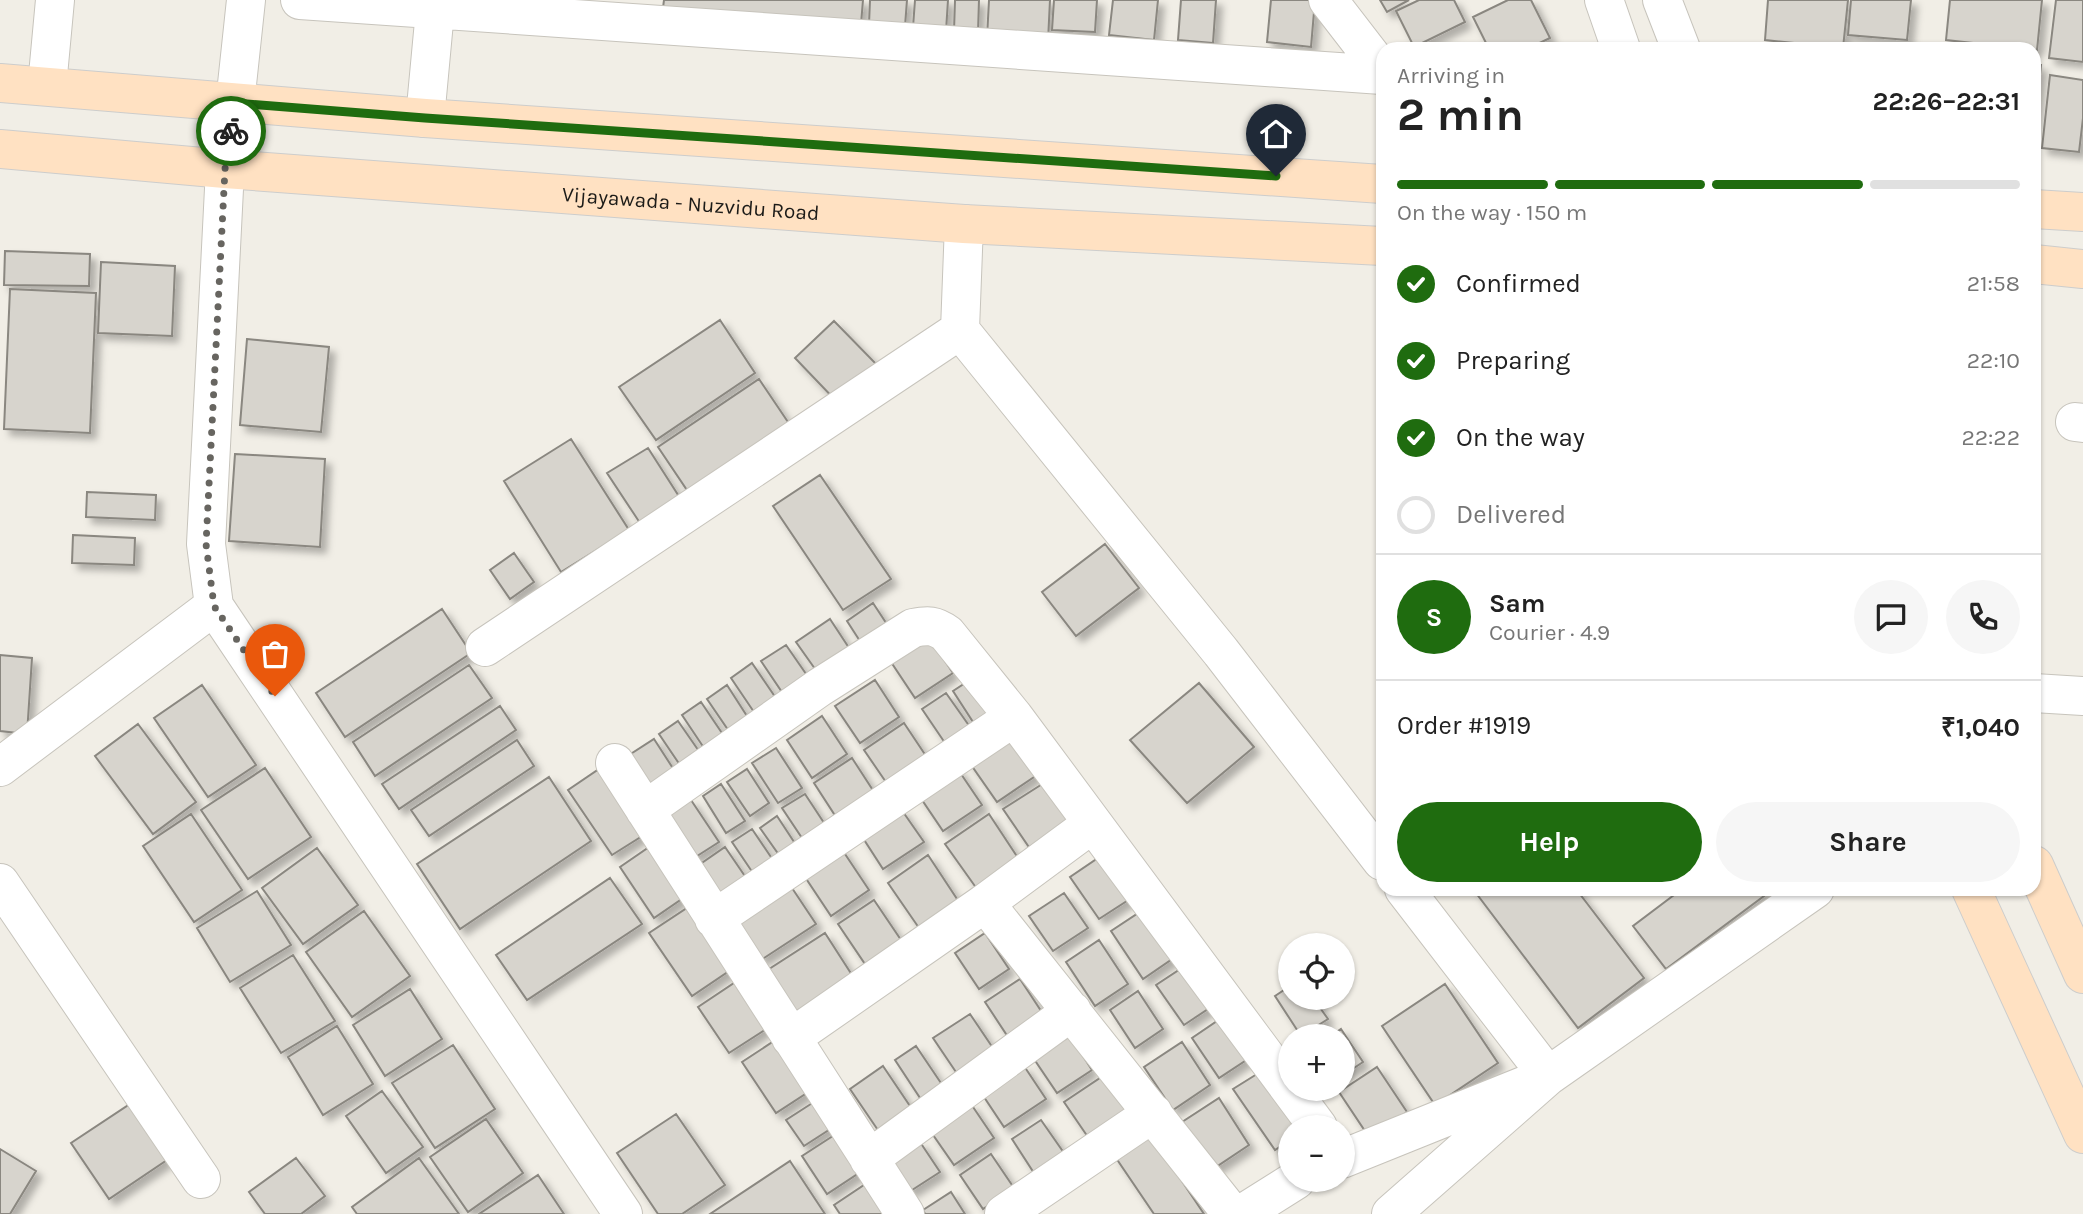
<!DOCTYPE html>
<html lang="en">
<head>
<meta charset="utf-8">
<style>
	body { margin:0; font-family:Karla,sans-serif; background:#f6f6f6; color:#222; height:100vh; display:flex; flex-direction:column; font-size:26px; white-space:nowrap }
	* { box-sizing:border-box; margin:0 }
	p { font-size:23px; color:#767676 }
	.icon { flex:none; width:38px; height:38px; fill:none; stroke:currentColor; stroke-width:2; stroke-linecap:round; stroke-linejoin:round }
	.map { position:relative; flex:1; overflow:hidden }
	.sheet { position:absolute; left:1376px; top:42px; width:665px; height:854px; display:flex; flex-direction:column; background:#fff; border-radius:21px; box-shadow:0 2px 5px #0004 }
	.sheet>* { flex:none }
	.fabs { position:absolute; left:1278px; top:933px; display:grid; gap:14px }
	.fabs a { display:grid; place-items:center; width:77px; height:77px; border-radius:50%; background:#fff; box-shadow:0 2px 5px #0004; font-size:35px }
	.pin { position:absolute; display:grid; place-items:center; width:60px; height:60px; color:#fff; margin:-72px -30px; border-radius:50% 50% 50% 0; rotate:-45deg; box-shadow:0 0 7px #0007 }
	.pin .icon { rotate:45deg }
	.courier { position:absolute; display:grid; place-items:center; width:70px; height:70px; margin:-35px; border:5px solid #1f6c0f; border-radius:50%; background:#fff; color:#222; box-shadow:0 2px 9px #0007 }
	.summary em { font-style:normal; font-weight:700 }
	.summary div { display:flex; flex-direction:column-reverse }
	.summary { display:flex; align-items:center; justify-content:space-between; height:119px; padding:0 21px }
	h1 { font-size:46px; font-weight:700; line-height:52px }
	.bar { display:grid; grid-template-columns:repeat(4,1fr); gap:10px 7px; align-content:center; height:84px; padding:0 21px }
	.bar i { height:9px; border-radius:5px; background:#e0e0e0 }
	.bar .active { background:#1f6c0f }
	.bar p { grid-column:span 4 }
	.line { display:flex; align-items:center; gap:18px; padding:0 21px; border-top:2px solid #e0e0e0 }
	.line div { flex:1 }
	.round { display:grid; place-items:center; flex:none; width:74px; height:74px; border-radius:37px; background:#f6f6f6 }
	ol { padding:0 21px; list-style:none }
	li { display:flex; align-items:center; gap:21px; height:77px }
	li p { margin-inline-start:auto }
	li .icon { padding:7px; border-radius:50%; background:#1f6c0f; color:#fff; stroke-width:4 }
	li:last-child { color:#767676 }
	li i { width:38px; height:38px; border:4px solid #e0e0e0; border-radius:50% }
	.cta { display:flex; gap:14px; margin-top:auto; padding:14px 21px }
	.cta a { flex:1; height:80px; border-radius:42px; background:#1f6c0f; color:#fff; font-size:28px; font-weight:700; line-height:80px; text-align:center }
	.cta a+a { background:#f6f6f6; color:#222 }
	.map>svg:first-child { display:block }
	.building { fill:#d7d4cd; stroke:#8a8780; stroke-width:2; filter:url(#shadow) }
	.lines { fill:none; stroke-linecap:round; stroke-linejoin:round }
	.minor-casing { stroke:#c7c4bc; stroke-width:40 }
	.tertiary-casing { stroke:#c7c4bc; stroke-width:40 }
	.primary-casing { stroke:#cdcdcc; stroke-width:40 }
	.minor { stroke:#fff; stroke-width:38 }
	.tertiary { stroke:#fff; stroke-width:38 }
	.primary { stroke:#ffe1c2; stroke-width:38 }
	.done { stroke:#676560; stroke-width:7; stroke-dasharray:0 12.6 }
	.route { stroke:#1f6c0f; stroke-width:9 }
	.labels { text-anchor:middle; dominant-baseline:central; stroke-width:5; stroke-linejoin:round; paint-order:stroke }
	.street-label { font-size:21px; fill:#1c1b18; stroke:#fefbf3 }
</style>
</head>
<body>
<div class="map">
<svg width="2083" height="1214" viewBox="0 0 2083 1214">
	<defs>
		<filter id="shadow"><feDropShadow dx="6" dy="6" stdDeviation="3.5" flood-color="#0004"/></filter>
	</defs>
	<rect width="100%" height="100%" fill="#f1eee6"/>
	<path class="building" d="M 664,0 L 863,0 L 861,24 L 663,8 Z
		M 870,0 L 907,0 L 905,26 L 869,24 Z
		M 915,0 L 948,0 L 946,31 L 913,27 Z
		M 955,0 L 979,0 L 978,32 L 954,31 Z
		M 989,0 L 1050,0 L 1048,41 L 987,38 Z
		M 1054,0 L 1097,0 L 1095,32 L 1052,30 Z
		M 1113,0 L 1158,0 L 1154,40 L 1109,35 Z
		M 1181,0 L 1216,0 L 1213,43 L 1178,40 Z
		M 1271,0 L 1315,0 L 1311,47 L 1267,42 Z
		M 1380,0 L 1409,0 L 1387,12 Z
		M 1419,0 L 1454,0 L 1465,22 L 1414,47 L 1396,11 Z
		M 1508,0 L 1531,0 L 1550,38 L 1527,49 L 1489,49 L 1473,17 Z
		M 1768,0 L 1848,0 L 1843,48 L 1765,40 Z
		M 1851,0 L 1911,0 L 1907,40 L 1848,35 Z
		M 1950,0 L 2042,0 L 2037,50 L 1946,40 Z
		M 2056,0 L 2083,0 L 2083,62 L 2049,58 Z
		M 2034,65 L 2041,65 L 2034,136 Z
		M 2050,75 L 2083,80 L 2083,118 L 2079,152 L 2042,148 Z
		M 5,251 L 90,254 L 89,286 L 4,285 Z
		M 101,262 L 175,266 L 172,336 L 98,333 Z
		M 10,289 L 96,293 L 90,433 L 4,429 Z
		M 720,320 L 755,373 L 656,440 L 619,387 Z
		M 834,321 L 879,367 L 840,405 L 795,358 Z
		M 247,339 L 329,347 L 321,432 L 240,425 Z
		M 759,379 L 794,431 L 693,499 L 658,447 Z
		M 571,439 L 629,530 L 561,572 L 504,481 Z
		M 648,448 L 680,498 L 640,523 L 607,473 Z
		M 235,454 L 325,459 L 320,547 L 229,541 Z
		M 820,475 L 891,579 L 843,610 L 773,506 Z
		M 87,492 L 156,495 L 155,520 L 86,517 Z
		M 73,535 L 135,538 L 134,565 L 72,563 Z
		M 1105,544 L 1139,588 L 1076,636 L 1042,592 Z
		M 514,553 L 534,582 L 510,599 L 490,570 Z
		M 873,603 L 894,635 L 867,652 L 847,621 Z
		M 442,609 L 471,653 L 345,737 L 316,693 Z
		M 830,619 L 853,654 L 820,676 L 796,642 Z
		M 929,637 L 953,673 L 915,698 L 891,662 Z
		M 786,645 L 813,684 L 788,701 L 761,661 Z
		M 0,655 L 32,658 L 27,734 L 0,731 Z
		M 752,663 L 782,707 L 760,721 L 731,678 Z
		M 469,665 L 492,698 L 375,776 L 353,742 Z
		M 973,678 L 995,712 L 975,725 L 953,691 Z
		M 875,680 L 899,717 L 860,743 L 835,706 Z
		M 1199,683 L 1254,747 L 1187,803 L 1130,740 Z
		M 202,685 L 256,765 L 208,797 L 154,718 Z
		M 727,685 L 754,727 L 735,740 L 707,699 Z
		M 946,693 L 970,727 L 945,743 L 922,709 Z
		M 701,702 L 730,745 L 710,757 L 682,715 Z
		M 500,706 L 516,730 L 399,809 L 382,784 Z
		M 822,716 L 847,754 L 812,778 L 787,740 Z
		M 678,721 L 703,757 L 684,771 L 659,734 Z
		M 904,723 L 930,762 L 890,788 L 864,750 Z
		M 138,724 L 196,802 L 153,834 L 95,756 Z
		M 1009,732 L 1037,775 L 997,802 L 967,759 Z
		M 654,739 L 676,773 L 649,791 L 626,757 Z
		M 517,740 L 534,766 L 429,836 L 411,810 Z
		M 776,748 L 802,788 L 778,803 L 752,763 Z
		M 852,758 L 876,795 L 838,820 L 814,783 Z
		M 602,767 L 647,833 L 612,855 L 568,790 Z
		M 265,768 L 311,837 L 248,879 L 201,810 Z
		M 957,768 L 982,805 L 943,831 L 918,794 Z
		M 747,769 L 769,803 L 750,816 L 727,782 Z
		M 549,777 L 591,841 L 460,929 L 417,864 Z
		M 1047,781 L 1078,827 L 1035,856 L 1003,809 Z
		M 721,784 L 745,821 L 726,833 L 703,796 Z
		M 805,794 L 830,832 L 808,847 L 782,808 Z
		M 691,800 L 719,842 L 694,858 L 666,817 Z
		M 901,809 L 924,842 L 883,869 L 861,835 Z
		M 191,814 L 242,890 L 194,922 L 143,846 Z
		M 989,814 L 1020,861 L 977,889 L 945,844 Z
		M 777,816 L 800,851 L 784,862 L 760,828 Z
		M 752,829 L 777,866 L 757,879 L 732,842 Z
		M 655,843 L 689,894 L 654,918 L 620,867 Z
		M 725,847 L 751,885 L 721,905 L 696,867 Z
		M 317,848 L 358,905 L 303,944 L 262,888 Z
		M 841,848 L 869,890 L 831,916 L 803,874 Z
		M 1104,854 L 1133,897 L 1099,919 L 1070,877 Z
		M 928,855 L 959,902 L 919,928 L 888,883 Z
		M 610,878 L 642,924 L 527,1000 L 496,955 Z
		M 792,888 L 816,924 L 761,960 L 736,924 Z
		M 1473,889 L 1576,889 L 1644,978 L 1578,1028 Z
		M 1682,889 L 1765,889 L 1768,893 L 1666,969 L 1633,926 Z
		M 257,891 L 291,945 L 230,982 L 197,928 Z
		M 1064,893 L 1088,928 L 1053,951 L 1029,916 Z
		M 874,900 L 901,940 L 865,964 L 838,924 Z
		M 693,904 L 735,967 L 692,996 L 649,933 Z
		M 1146,908 L 1178,955 L 1143,979 L 1111,931 Z
		M 364,911 L 410,976 L 352,1017 L 306,952 Z
		M 825,933 L 852,975 L 794,1013 L 766,971 Z
		M 985,933 L 1009,969 L 979,989 L 955,953 Z
		M 1099,940 L 1128,984 L 1095,1006 L 1066,962 Z
		M 293,955 L 335,1021 L 281,1053 L 240,988 Z
		M 1188,964 L 1214,1005 L 1184,1025 L 1156,985 Z
		M 743,977 L 774,1024 L 729,1053 L 698,1007 Z
		M 1020,979 L 1047,1020 L 1012,1043 L 985,1002 Z
		M 1445,984 L 1498,1063 L 1435,1105 L 1382,1026 Z
		M 1290,986 L 1290,998 L 1313,998 L 1328,1019 L 1301,1036 L 1275,996 Z
		M 410,989 L 442,1039 L 385,1076 L 353,1025 Z
		M 1138,991 L 1163,1029 L 1135,1048 L 1110,1010 Z
		M 970,1014 L 999,1057 L 962,1081 L 933,1038 Z
		M 1223,1017 L 1251,1057 L 1219,1078 L 1192,1038 Z
		M 337,1026 L 373,1084 L 323,1115 L 288,1057 Z
		M 1341,1029 L 1363,1062 L 1342,1076 L 1342,1036 L 1331,1036 Z
		M 1070,1036 L 1092,1070 L 1057,1093 L 1034,1059 Z
		M 780,1037 L 813,1089 L 776,1113 L 742,1062 Z
		M 1182,1042 L 1210,1085 L 1173,1110 L 1144,1067 Z
		M 453,1045 L 495,1109 L 435,1148 L 392,1083 Z
		M 916,1046 L 947,1092 L 926,1107 L 895,1060 Z
		M 883,1066 L 918,1118 L 884,1139 L 850,1089 Z
		M 1024,1066 L 1046,1099 L 1004,1127 L 982,1094 Z
		M 1377,1067 L 1407,1112 L 1369,1137 L 1339,1092 Z
		M 1265,1069 L 1304,1127 L 1290,1127 L 1290,1140 L 1275,1150 L 1233,1089 Z
		M 1103,1076 L 1131,1118 L 1092,1143 L 1064,1102 Z
		M 382,1091 L 423,1147 L 386,1173 L 346,1116 Z
		M 1219,1098 L 1249,1145 L 1213,1169 L 1182,1122 Z
		M 817,1100 L 835,1126 L 804,1146 L 786,1120 Z
		M 130,1104 L 167,1160 L 109,1199 L 71,1143 Z
		M 971,1104 L 994,1138 L 954,1165 L 931,1132 Z
		M 676,1114 L 725,1185 L 682,1214 L 658,1214 L 617,1153 Z
		M 486,1119 L 523,1173 L 468,1212 L 430,1157 Z
		M 1041,1120 L 1064,1153 L 1034,1173 L 1012,1139 Z
		M 839,1132 L 865,1169 L 827,1194 L 802,1156 Z
		M 1149,1132 L 1204,1214 L 1154,1214 L 1114,1155 Z
		M 920,1142 L 940,1172 L 909,1192 L 889,1163 Z
		M 0,1149 L 36,1171 L 10,1214 L 0,1214 Z
		M 991,1154 L 1014,1188 L 983,1209 L 960,1175 Z
		M 296,1158 L 325,1196 L 301,1214 L 265,1214 L 249,1192 Z
		M 419,1158 L 459,1214 L 357,1214 L 352,1207 Z
		M 790,1161 L 825,1214 L 710,1214 Z
		M 538,1175 L 564,1214 L 479,1214 Z
		M 873,1179 L 896,1214 L 840,1214 L 834,1205 Z
		M 951,1192 L 965,1214 L 925,1214 L 923,1210 Z"/>
	<g class="lines">
		<defs>
			<path id="minor" d="M 246,0 L 235,103 L 225,169 L 206,544 L 214,606 L 623,1214
				M 300,0 L 1382,75
				M 1328,0 L 1382,70
				M 47,86 L 55,0
				M 425,118 L 436,0
				M 964,224 L 960,330 L 1221,652 L 1382,861
				M 2075,422 L 2083,423
				M 485,647 L 960,330
				M 2034,693 L 2083,696
				M 615,763 L 905,1214
				M 0,767 L 214,606
				M 645,810 L 820,687 L 913,628 C 928,625 935,625 947,634 L 1014,717 L 1318,1127
				M 0,883 L 201,1179
				M 985,903 L 1232,1214
				M 714,919 L 1014,717
				M 791,1038 L 985,903 L 1092,824
				M 869,1159 L 1072,1011
				M 1342,1159 L 1548,1076 L 1815,889
				M 1004,1214 L 1153,1113
				M 1242,1214 L 1296,1180
				M 1391,1214 L 1548,1076 L 1404,889"/>
			<path id="tertiary" d="M 1604,0 L 1621,49
				M 1662,0 L 1681,49"/>
			<g id="primary">
				<path d="M 0,83 L 425,118 L 1382,184"/>
				<path id="s1" d="M 0,149 L 225,169 L 964,224 L 1382,246"/>
				<path d="M 2034,209 L 2083,212"/>
				<path d="M 2034,264 L 2083,269"/>
				<path d="M 2034,865 L 2083,974"/>
				<path d="M 1971,889 L 2083,1134"/>
			</g>
		</defs>
		<use href="#minor" class="minor-casing"/>
		<use href="#tertiary" class="tertiary-casing"/>
		<use href="#primary" class="primary-casing"/>
		<use href="#minor" class="minor"/>
		<use href="#tertiary" class="tertiary"/>
		<use href="#primary" class="primary"/>
	</g>
	<g class="lines">
		<path class="done" d="M 231,131 L 225,169 L 206,544 L 214,606 L 275,696"/>
		<path class="route" d="M 231,131 L 235,103 L 425,118 L 1276,176"/>
	</g>
	<g class="labels">
		<g class="street-label">
			<text stroke="none"><textPath href="#s1" startOffset="693">Vijayawada - Nuzvidu Road</textPath></text>
		</g>
	</g>
</svg>
<div class="fabs">
<a><svg class="icon" aria-label="locate" viewBox="0 0 24 24"><circle cx="12" cy="12" r="6"/><path d="M12 2v4M12 18v4M2 12h4M18 12h4"/></svg></a>
<a>+</a>
<a>−</a>
</div>
<div class="pin" style="left:275px;top:696px;background:#ea580c"><svg class="icon" aria-label="bag" viewBox="0 0 24 24"><path d="M5 8h14l-1 12H6zM9 8a3 3 0 0 1 6 0"/></svg></div>
<div class="pin" style="left:1276px;top:176px;background:#1f2937"><svg class="icon" aria-label="home" viewBox="0 0 24 24"><path d="M3 11l9-7 9 7M6 9v11h12V9"/></svg></div>
<div class="courier" style="left:231px;top:131px"><svg class="icon" aria-label="bike" viewBox="0 0 24 24"><circle cx="6" cy="16" r="4"/><circle cx="18" cy="16" r="4"/><path d="M6 16l4-8h5l3 8M10 8l3 8H6M13 5h3"/></svg></div>
<section class="sheet">
<div class="summary"><div><h1>2 min</h1><p>Arriving in</p></div><em>22:26–22:31</em></div>
<div class="bar"><i class="active"></i><i class="active"></i><i class="active"></i><i></i><p>On the way · 150 m</p></div>
<ol>
<li><svg class="icon" aria-label="check" viewBox="0 0 24 24"><path d="M5 12l5 5 9-10"/></svg>Confirmed<p>21:58</p></li>
<li><svg class="icon" aria-label="check" viewBox="0 0 24 24"><path d="M5 12l5 5 9-10"/></svg>Preparing<p>22:10</p></li>
<li><svg class="icon" aria-label="check" viewBox="0 0 24 24"><path d="M5 12l5 5 9-10"/></svg>On the way<p>22:22</p></li>
<li><i></i>Delivered</li>
</ol>
<div class="line" style="height:126px"><b class="round" style="background:#1f6c0f;color:#fff">S</b><div><b>Sam</b><p>Courier · 4.9</p></div><a class="round"><svg class="icon" aria-label="chat" viewBox="0 0 24 24"><path d="M4 5h16v11H9l-5 4z"/></svg></a><a class="round"><svg class="icon" aria-label="phone" viewBox="0 0 24 24"><path d="M5 4h4l2 5-3 2q2 4 5 5l2-3 5 2v4C11 20 4 13 5 4z"/></svg></a></div>
<div class="line" style="height:91px"><div>Order #1919</div><b>₹1,040</b></div>
<div class="cta"><a>Help</a><a>Share</a></div>
</section>
</div>
</body>
</html>
